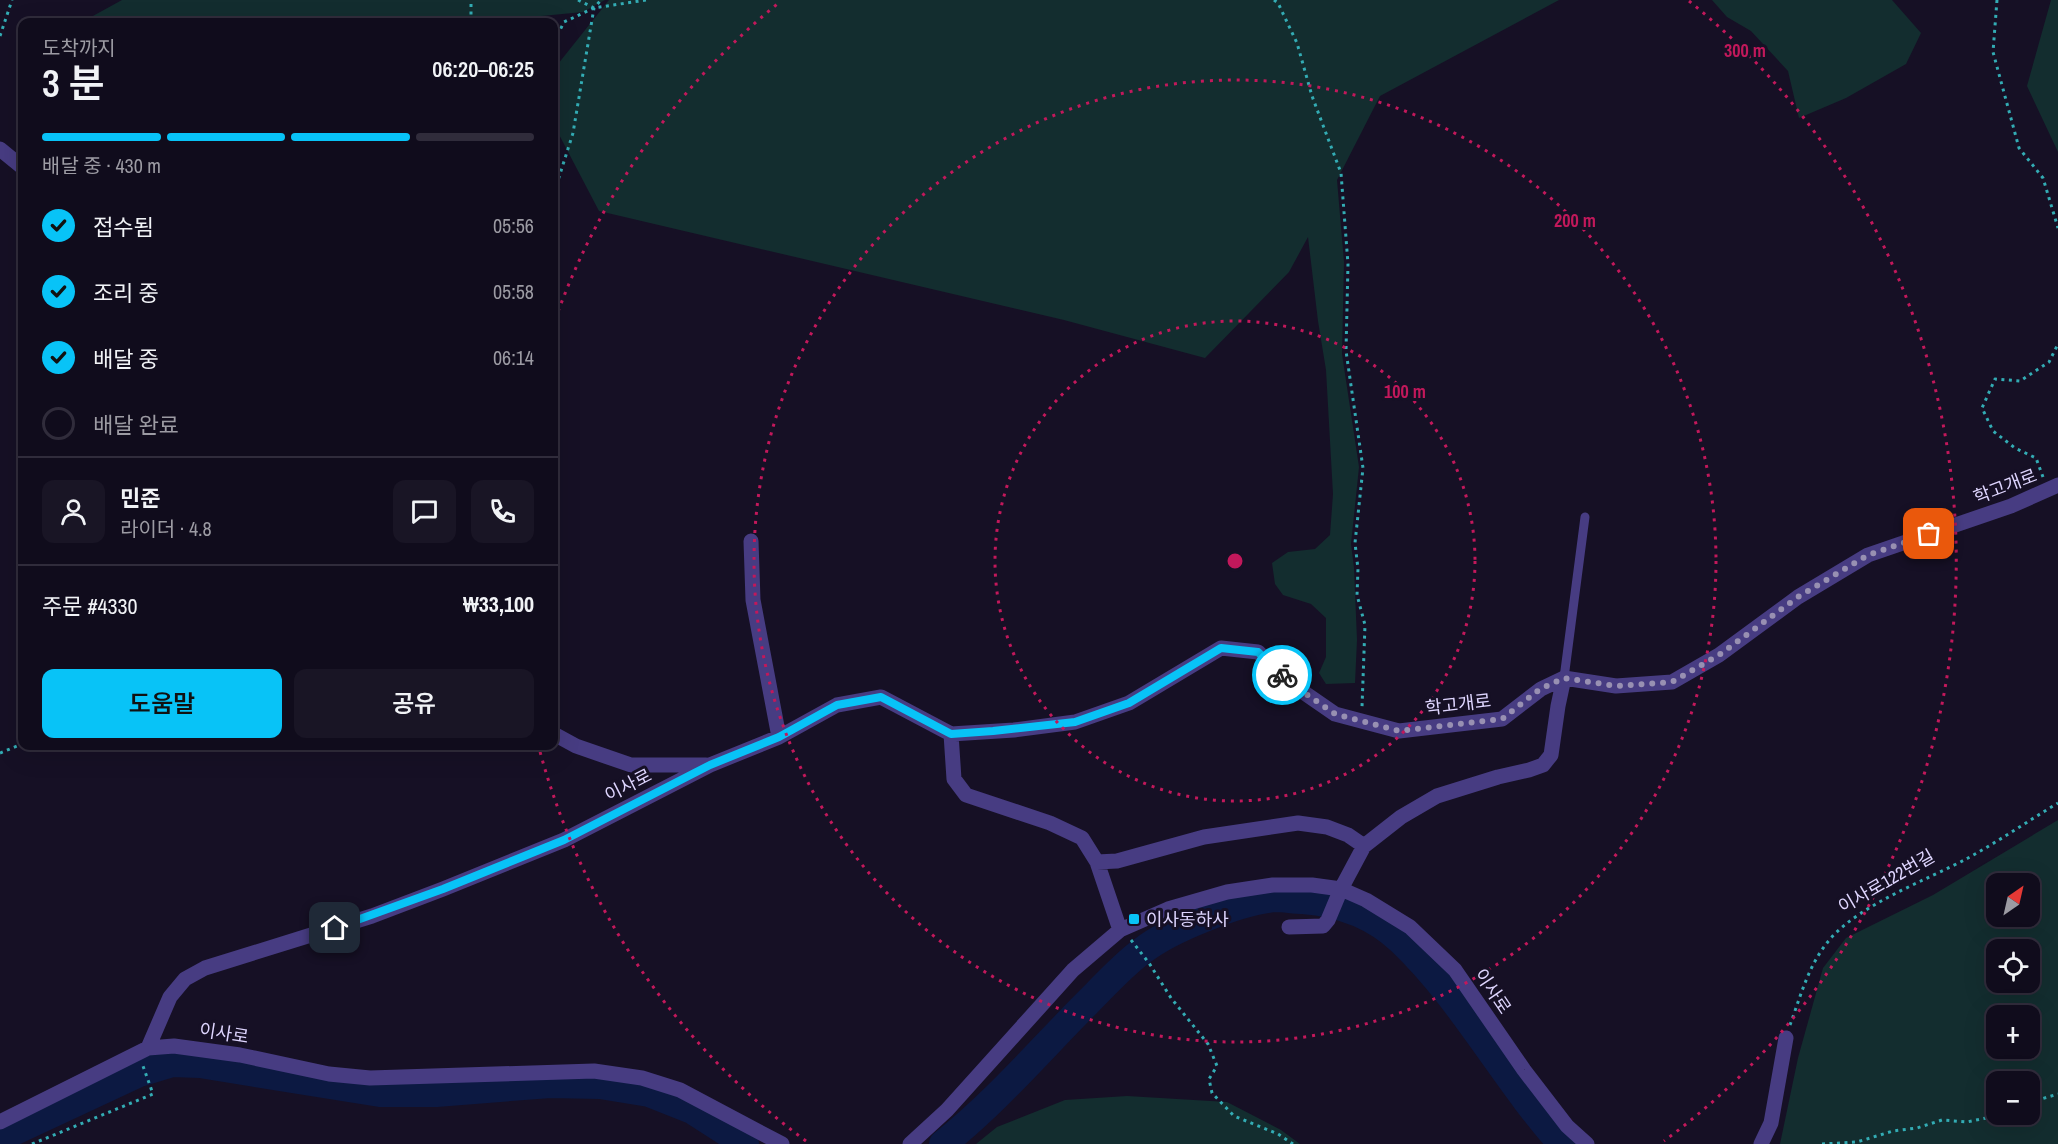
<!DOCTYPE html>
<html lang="ko">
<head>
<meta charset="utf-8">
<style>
	body { margin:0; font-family:"Archivo Narrow","Noto Sans KR",sans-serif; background:#191525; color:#f1f3f6; height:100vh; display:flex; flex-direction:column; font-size:22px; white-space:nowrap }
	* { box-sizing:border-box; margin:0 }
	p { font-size:20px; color:#9c9ba3 }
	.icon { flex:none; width:33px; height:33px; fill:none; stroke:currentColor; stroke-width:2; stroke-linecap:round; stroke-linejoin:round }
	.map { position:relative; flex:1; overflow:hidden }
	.details { position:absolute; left:18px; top:18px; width:540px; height:732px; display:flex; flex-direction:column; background:#100c1c; border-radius:12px; box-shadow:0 6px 24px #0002,0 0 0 2px #302c3b }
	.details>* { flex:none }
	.needle { width:39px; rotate:34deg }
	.fabs { position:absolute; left:1986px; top:873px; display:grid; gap:12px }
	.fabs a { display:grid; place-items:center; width:54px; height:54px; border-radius:12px; background:#100c1c; box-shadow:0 6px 24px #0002,0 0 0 2px #302c3b; font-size:30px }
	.pin { position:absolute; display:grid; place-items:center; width:51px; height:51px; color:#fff; margin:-26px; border-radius:12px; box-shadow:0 3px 9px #0006 }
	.courier { position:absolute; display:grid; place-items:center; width:60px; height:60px; margin:-30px; border:4px solid #08c3f7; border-radius:50%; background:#fff; color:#222; box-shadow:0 2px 8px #0007 }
	.overview em { font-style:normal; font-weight:600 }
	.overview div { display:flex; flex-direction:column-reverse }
	.overview { display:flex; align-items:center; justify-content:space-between; height:102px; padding:0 24px }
	h1 { font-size:39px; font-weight:600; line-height:45px }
	.bar { display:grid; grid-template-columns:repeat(4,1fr); gap:9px 6px; align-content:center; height:72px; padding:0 24px }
	.bar i { height:8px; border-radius:4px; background:#302c3b }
	.bar .on { background:#08c3f7 }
	.bar p { grid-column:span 4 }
	.line { display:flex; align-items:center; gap:15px; padding:0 24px; border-top:2px solid #302c3b }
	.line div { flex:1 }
	.round { display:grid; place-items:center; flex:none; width:63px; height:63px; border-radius:12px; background:#191525 }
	ol { padding:0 24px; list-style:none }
	li { display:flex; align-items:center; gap:18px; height:66px }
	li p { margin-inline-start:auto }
	li .icon { padding:6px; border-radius:50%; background:#08c3f7; color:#111; stroke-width:4 }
	li:last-child { color:#9c9ba3 }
	li i { width:33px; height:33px; border:3px solid #302c3b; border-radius:50% }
	.action { display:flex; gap:12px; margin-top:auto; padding:12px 24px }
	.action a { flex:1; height:69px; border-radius:12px; background:#08c3f7; color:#111; font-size:24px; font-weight:600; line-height:69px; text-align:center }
	.action a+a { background:#191525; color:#f1f3f6 }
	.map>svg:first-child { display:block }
	.green { fill:#132d2f; fill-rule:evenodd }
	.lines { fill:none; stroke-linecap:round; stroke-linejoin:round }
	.river { stroke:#0c1942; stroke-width:28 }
	.path { stroke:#33acb4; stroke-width:3; stroke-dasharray:3 4.5; stroke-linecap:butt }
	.service { stroke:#473c82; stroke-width:9 }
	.minor { stroke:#473c82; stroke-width:15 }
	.done { stroke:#9890b2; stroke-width:6; stroke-dasharray:0 10.8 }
	.route { stroke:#08c3f7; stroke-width:8 }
	.ring { fill:none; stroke:#c2185b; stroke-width:3; stroke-dasharray:3 6 }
	.poi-dot { fill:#08c3f7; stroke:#161025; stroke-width:2 }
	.labels { text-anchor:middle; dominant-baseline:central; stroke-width:6; stroke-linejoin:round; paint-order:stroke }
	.street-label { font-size:18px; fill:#ded5fe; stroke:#161025 }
	.poi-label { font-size:18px; fill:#ded5fe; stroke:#161025; text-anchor:start }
	.centre { fill:#c2185b; stroke:#161025; stroke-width:3 }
	.ring-label { font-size:18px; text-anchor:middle; font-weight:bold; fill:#c2185b; stroke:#161025; stroke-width:6; stroke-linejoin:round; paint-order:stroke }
</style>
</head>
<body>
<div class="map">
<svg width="2058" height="1144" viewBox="0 0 2058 1144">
	<rect width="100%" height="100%" fill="#161025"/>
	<path class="green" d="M 122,0 L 605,0 L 583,12 L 521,18 L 521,22 L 82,22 Z
		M 609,0 L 1559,0 L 1380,96 L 1337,180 L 1344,262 L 1342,354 L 1359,467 L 1351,544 L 1354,568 L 1357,640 L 1355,683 L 1326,684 L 1319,673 L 1326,657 L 1326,618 L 1311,604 L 1283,595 L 1275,584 L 1272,563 L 1288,552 L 1315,549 L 1330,535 L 1333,494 L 1326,370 L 1318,321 L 1308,237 L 1289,272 L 1205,358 L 1064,320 L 599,211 L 554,125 L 554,69 Z
		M 1712,0 L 1892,0 L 1921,33 L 1906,64 L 1846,98 L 1799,118 L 1788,71 L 1751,31 L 1727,17 Z
		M 2051,0 L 2058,0 L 2058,152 L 2027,86 Z
		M 2058,820 L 2058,1144 L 1780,1144 L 1798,1058 L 1823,968 L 1846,938 L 1933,895 ZM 1996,884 L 2030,884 L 2030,916 L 1996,916 ZM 1996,950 L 2030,950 L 2030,982 L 1996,982 ZM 1996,1016 L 2030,1016 L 2030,1048 L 1996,1048 ZM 1996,1082 L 2030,1082 L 2030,1114 L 1996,1114 Z
		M 1127,1096 L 1227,1102 L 1281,1130 L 1300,1144 L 976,1144 L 997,1127 L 1065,1100 Z"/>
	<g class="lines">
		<path class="river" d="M 0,1138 L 139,1073 L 172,1063 L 200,1064 L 380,1093 L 436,1093 L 550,1084 L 600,1085 L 649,1093 L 692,1110 L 745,1144
			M 943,1144 C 996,1102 1041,1049 1089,1001 C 1106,984 1123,965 1142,951 C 1170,929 1240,901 1276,898 C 1285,898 1294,900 1303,900 C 1340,903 1374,915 1401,941 C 1464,1001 1504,1080 1562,1144"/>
		<path class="path" d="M 578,0 L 594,8
			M 1274,0 L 1278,3 L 1297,43 L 1312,96 L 1341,173 L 1348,264 L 1346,351 L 1363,468 L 1355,543 L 1358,569 L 1357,595 L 1365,625 L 1362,707
			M 1997,0 L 1993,52 L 2019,148 L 2043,178 L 2058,228
			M 471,22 L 471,0
			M 0,36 L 12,0
			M 554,42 L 564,22 L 594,8 L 646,0
			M 554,193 L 573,133 L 594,8 L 601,0
			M 2043,477 L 2036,458 L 2015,448 L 1993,431 L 1982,408 L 1995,379 L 2020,381 L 2049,362 L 2058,344
			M 0,753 L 22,744
			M 1131,940 L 1149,963 L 1171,998 L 1208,1044 L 1217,1066 L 1209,1079 L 1212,1093 L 1234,1116 L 1278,1134 L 1293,1144
			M 1790,1025 C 1801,995 1809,963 1831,938 C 1861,904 1927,880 1968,858 C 1999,841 2028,821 2058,803
			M 2030,1105 L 2038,1100 L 2058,1094
			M 32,1144 L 153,1094 L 143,1066
			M 1822,1144 L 1857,1142 L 1893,1131 L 1917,1128 L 1942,1120 L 1967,1122 L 2005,1114"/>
		<path class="service" d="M 1564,678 L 1585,517"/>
		<path class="minor" d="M 0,149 L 22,167
			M 751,541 L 753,600 L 779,737
			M 554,734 L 576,746 L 631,765 L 706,765
			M 951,734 L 1014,730 L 1075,722 L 1129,703 L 1221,648 L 1258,652 L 1293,685 L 1335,714 L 1399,731 L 1502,719 L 1541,689 L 1564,678 L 1616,686 L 1672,682 L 1719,655 L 1798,597 L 1868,555 L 2011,506 L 2058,485
			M 951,734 L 954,779 L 966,795 L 1050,823 L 1082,838 L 1097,862 L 1120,930
			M 1097,862 L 1117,861 L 1204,837 L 1298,823 L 1327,827 L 1348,835 L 1364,846
			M 1289,927 L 1323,926 L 1328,920 L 1341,889 L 1364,846 L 1401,817 L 1437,796 L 1498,777 L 1529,770 L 1543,765 L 1551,755 L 1558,706 L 1564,678
			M 148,1048 L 170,997 L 185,979 L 205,968 L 372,916 L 443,889 L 564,840 L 710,765 L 779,737 L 837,705 L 881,697 L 951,734
			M 0,1122 L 148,1048 L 174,1046 L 240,1055 L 329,1074 L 370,1078 L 594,1071 L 642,1078 L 680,1090 L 782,1144
			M 910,1144 L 947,1110 L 1073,970 L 1120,930 L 1168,909 L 1227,892 L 1273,885 L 1312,885 L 1341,889 L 1366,900 L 1410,927 L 1455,970 L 1524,1070 L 1567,1126 L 1587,1144
			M 1761,1144 L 1771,1123 L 1786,1038"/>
	</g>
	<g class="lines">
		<path class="done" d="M 1282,675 L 1293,685 L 1335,714 L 1399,731 L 1502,719 L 1540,689 L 1564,678 L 1616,686 L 1672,682 L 1719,655 L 1798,597 L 1868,555 L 1929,534"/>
		<path class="route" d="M 335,928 L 443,889 L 564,840 L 710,765 L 779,737 L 837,705 L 881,697 L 951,734 L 993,731 L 1075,722 L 1129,703 L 1221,648 L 1258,652 L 1282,675"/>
	</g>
	<g class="ring">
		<circle cx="1235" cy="561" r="240"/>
		<circle cx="1235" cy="561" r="481"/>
		<path d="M806 1141A721 721 0 0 1 539 748M555 320A721 721 0 0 1 781 1M1689 1A721 721 0 0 1 1664 1141"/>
	</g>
	<rect class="poi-dot" x="1128" y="913" width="12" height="12" rx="3"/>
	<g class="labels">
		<g class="street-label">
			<text transform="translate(2005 486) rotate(-21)">학고개로</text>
			<text transform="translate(1458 704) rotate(-7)">학고개로</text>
			<text transform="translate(628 785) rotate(-27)">이사로</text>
			<text transform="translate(1886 881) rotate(-30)">이사로122번길</text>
			<text transform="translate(1493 991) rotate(56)">이사로</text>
			<text transform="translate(224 1033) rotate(9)">이사로</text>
		</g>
		<g class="poi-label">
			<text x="1146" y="919">이사동하사</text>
		</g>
	</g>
	<circle cx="1235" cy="561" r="9" class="centre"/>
	<g class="ring-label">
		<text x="1745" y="57">300 m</text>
		<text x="1575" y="227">200 m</text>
		<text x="1405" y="398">100 m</text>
	</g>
</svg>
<div class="fabs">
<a><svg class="needle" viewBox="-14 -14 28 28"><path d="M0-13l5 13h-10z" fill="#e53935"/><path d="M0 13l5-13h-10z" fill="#9c9ba3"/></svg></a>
<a><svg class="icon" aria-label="locate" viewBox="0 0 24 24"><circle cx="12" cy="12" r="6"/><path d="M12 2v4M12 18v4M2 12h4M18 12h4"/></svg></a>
<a>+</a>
<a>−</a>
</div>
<div class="pin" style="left:1929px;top:534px;background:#ea580c"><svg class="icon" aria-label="bag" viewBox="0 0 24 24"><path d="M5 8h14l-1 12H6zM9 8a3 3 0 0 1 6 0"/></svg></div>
<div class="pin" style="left:335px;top:928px;background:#1f2937"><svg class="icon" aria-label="home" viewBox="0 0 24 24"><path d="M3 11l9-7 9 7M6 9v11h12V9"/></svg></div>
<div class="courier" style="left:1282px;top:675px"><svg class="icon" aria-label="bike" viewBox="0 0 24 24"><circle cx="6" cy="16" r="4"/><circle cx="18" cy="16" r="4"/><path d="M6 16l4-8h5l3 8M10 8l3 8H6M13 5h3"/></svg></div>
<section class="details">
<div class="overview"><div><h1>3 분</h1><p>도착까지</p></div><em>06:20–06:25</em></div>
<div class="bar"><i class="on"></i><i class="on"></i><i class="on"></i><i></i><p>배달 중 · 430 m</p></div>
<ol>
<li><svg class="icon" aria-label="check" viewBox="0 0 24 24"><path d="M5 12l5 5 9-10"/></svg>접수됨<p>05:56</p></li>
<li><svg class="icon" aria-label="check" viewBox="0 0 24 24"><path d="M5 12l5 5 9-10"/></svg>조리 중<p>05:58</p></li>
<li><svg class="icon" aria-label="check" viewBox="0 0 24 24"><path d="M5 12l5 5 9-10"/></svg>배달 중<p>06:14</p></li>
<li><i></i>배달 완료</li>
</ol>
<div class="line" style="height:108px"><a class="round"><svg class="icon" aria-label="person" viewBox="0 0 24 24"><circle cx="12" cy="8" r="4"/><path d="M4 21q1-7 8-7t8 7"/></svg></a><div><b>민준</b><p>라이더 · 4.8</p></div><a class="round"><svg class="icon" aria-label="chat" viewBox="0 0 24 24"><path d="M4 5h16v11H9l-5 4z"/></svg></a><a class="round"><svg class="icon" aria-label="phone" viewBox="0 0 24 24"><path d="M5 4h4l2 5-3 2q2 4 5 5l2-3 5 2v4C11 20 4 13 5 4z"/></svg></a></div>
<div class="line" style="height:78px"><div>주문 #4330</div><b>₩33,100</b></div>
<div class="action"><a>도움말</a><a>공유</a></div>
</section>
</div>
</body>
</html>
